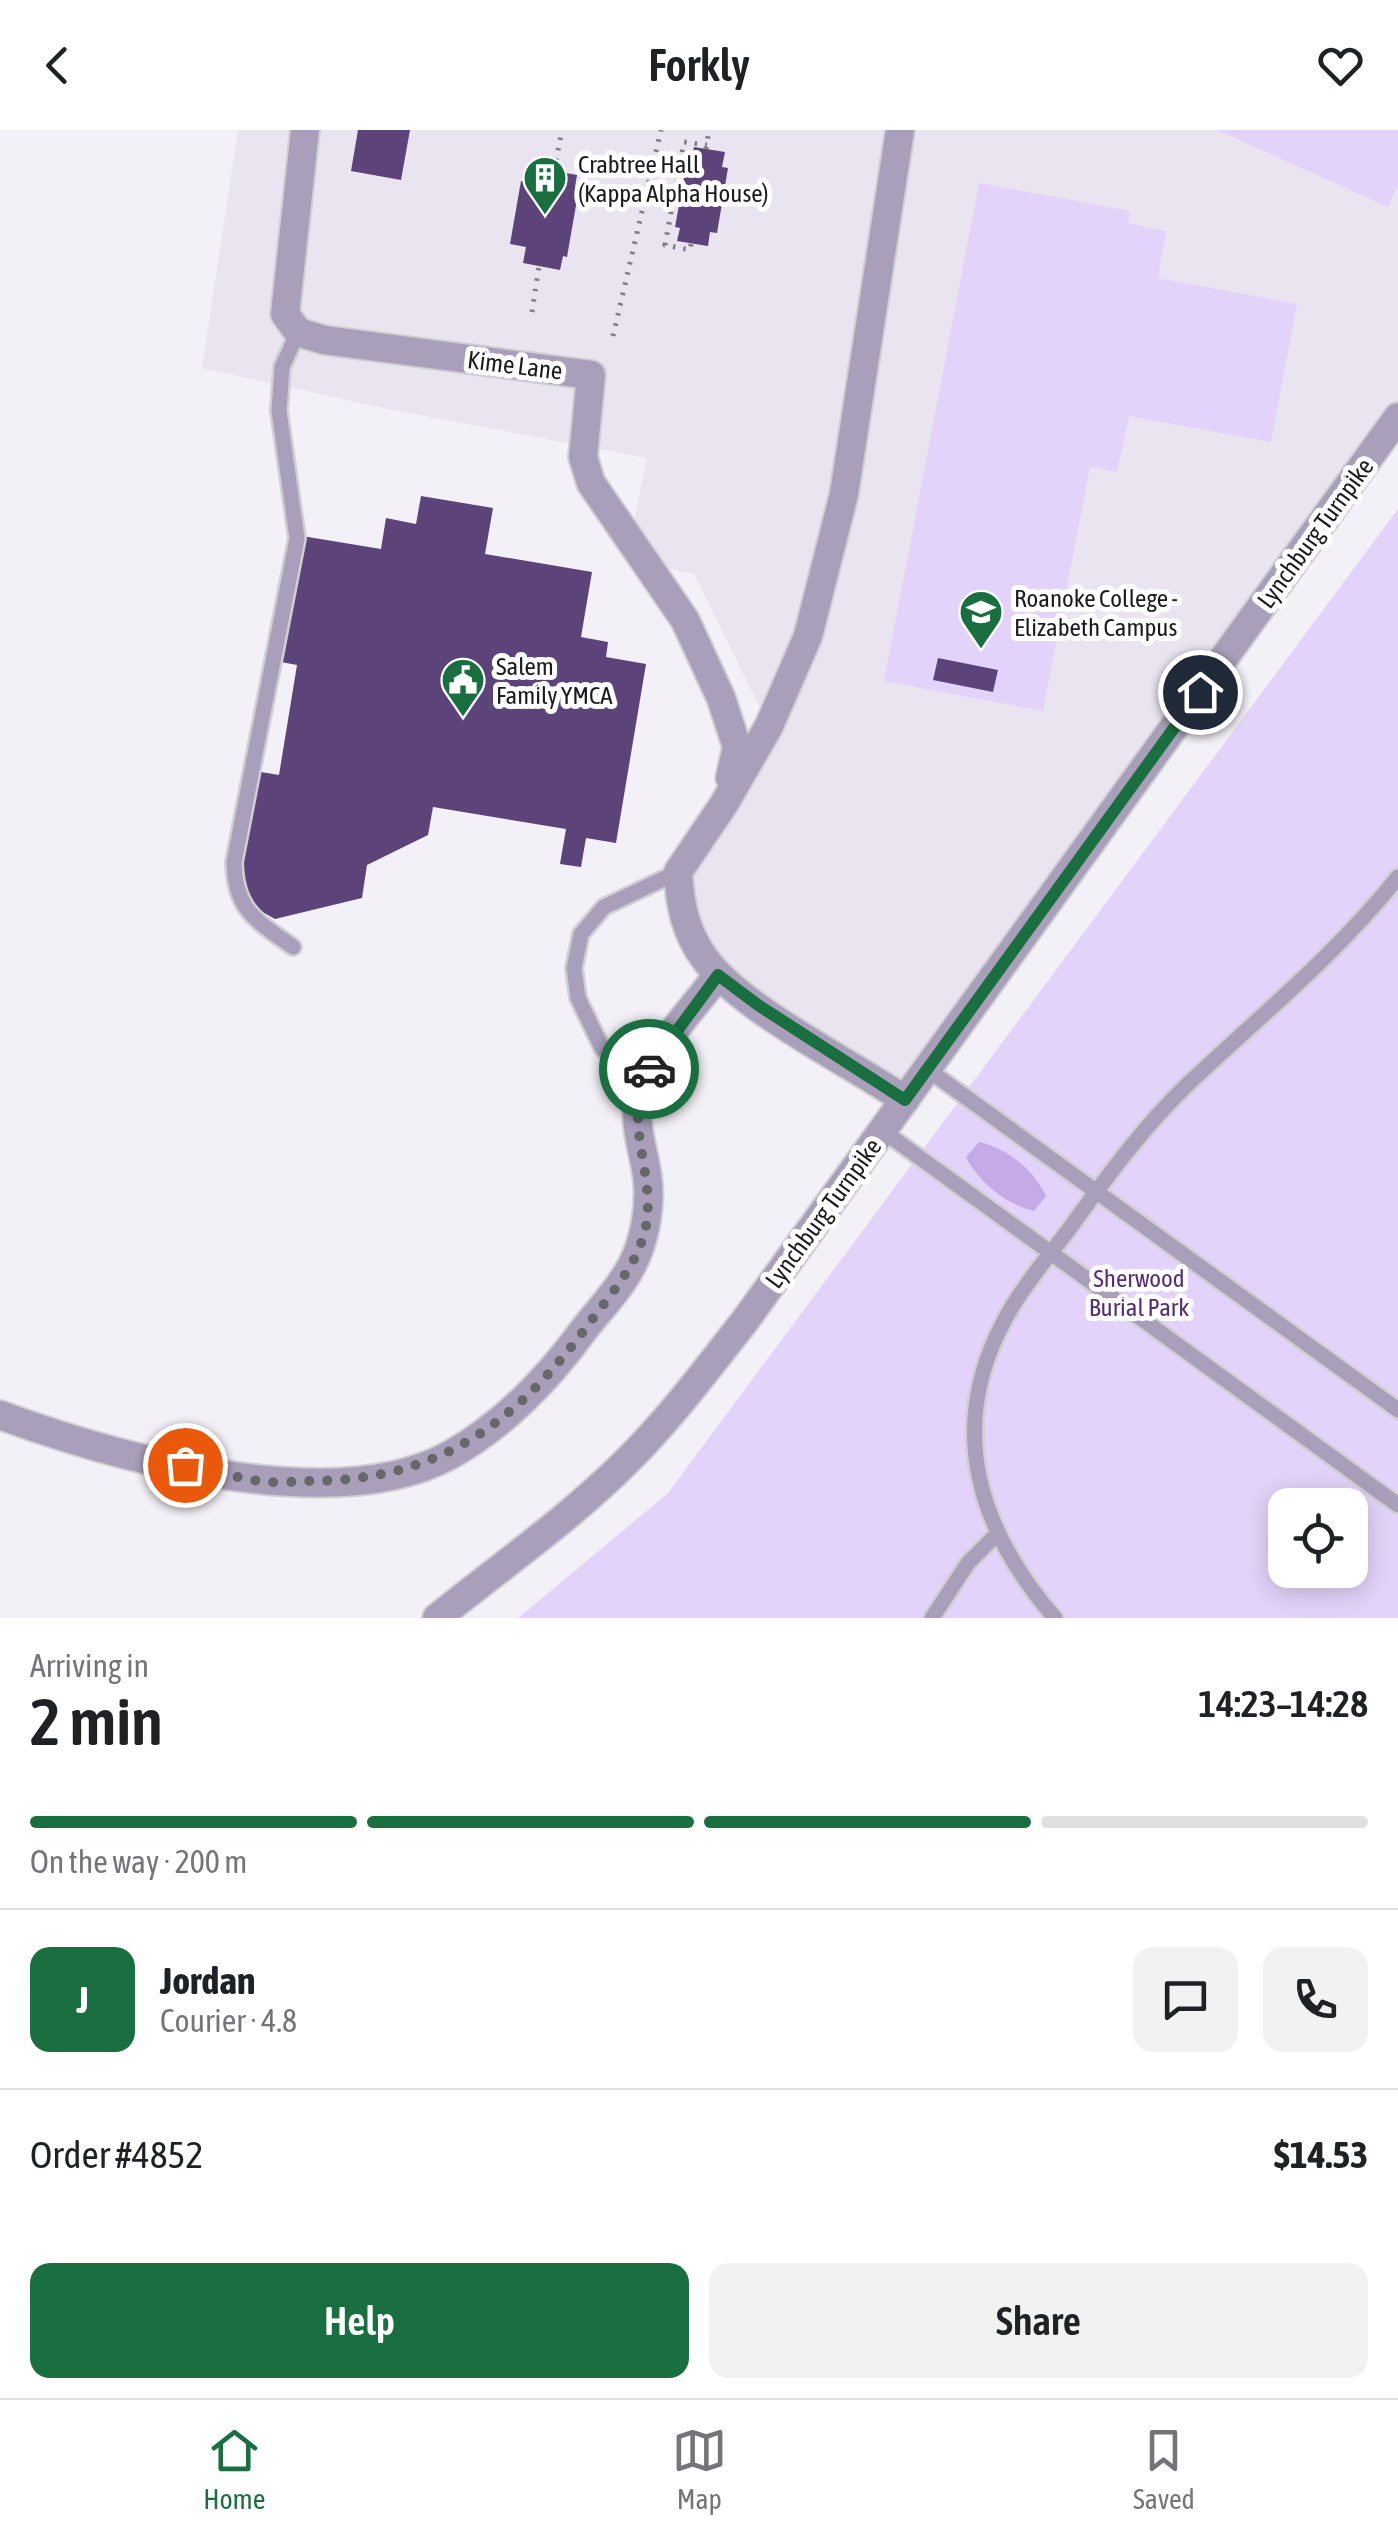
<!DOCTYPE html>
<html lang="en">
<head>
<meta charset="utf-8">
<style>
	body { margin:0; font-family:"Asap Condensed",sans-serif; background:#f2f2f2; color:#202124; height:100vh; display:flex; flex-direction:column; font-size:38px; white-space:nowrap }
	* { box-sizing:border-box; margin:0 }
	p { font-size:32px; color:#757577 }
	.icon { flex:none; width:55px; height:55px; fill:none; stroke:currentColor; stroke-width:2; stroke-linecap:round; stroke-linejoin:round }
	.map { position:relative; height:1488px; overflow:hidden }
	.panel { display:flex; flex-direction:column; background:#fff; flex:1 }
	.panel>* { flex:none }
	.controls { position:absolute; left:1268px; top:1358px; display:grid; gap:20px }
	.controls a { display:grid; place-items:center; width:100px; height:100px; border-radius:20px; background:#fff; box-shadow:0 5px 25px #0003; font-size:50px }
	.pin { position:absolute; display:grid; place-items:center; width:85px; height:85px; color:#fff; margin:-42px; border:5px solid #fff; border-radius:50%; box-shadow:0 2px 10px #0007 }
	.courier { position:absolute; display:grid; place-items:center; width:100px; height:100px; margin:-50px; border:8px solid #1a6f41; border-radius:50%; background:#fff; color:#222; box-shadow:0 2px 12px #0007 }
	.overview em { font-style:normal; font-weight:600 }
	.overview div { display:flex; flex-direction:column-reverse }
	.overview { display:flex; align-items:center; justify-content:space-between; height:170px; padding:0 30px }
	h1 { font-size:65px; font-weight:600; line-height:75px }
	.bar { display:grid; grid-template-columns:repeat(4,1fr); gap:15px 10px; align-content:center; height:120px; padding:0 30px }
	.bar i { height:12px; border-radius:8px; background:#e0e0e0 }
	.bar .on { background:#1a6f41 }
	.bar p { grid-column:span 4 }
	.line { display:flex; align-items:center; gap:25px; padding:0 30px; border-top:2px solid #e0e0e0 }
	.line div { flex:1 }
	.round { display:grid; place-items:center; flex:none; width:105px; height:105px; border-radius:20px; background:#f2f2f2 }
	.primary-button { display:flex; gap:20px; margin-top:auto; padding:20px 30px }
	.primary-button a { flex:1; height:115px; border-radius:20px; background:#1a6f41; color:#fff; font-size:40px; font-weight:600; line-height:115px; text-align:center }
	.primary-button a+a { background:#f2f2f2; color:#202124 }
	header { display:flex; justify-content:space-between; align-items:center; height:130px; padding:0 30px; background:#fff; font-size:45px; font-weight:600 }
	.tabs { display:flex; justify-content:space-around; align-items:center; height:140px; border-top:2px solid #e0e0e0; background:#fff; font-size:28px; color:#757577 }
	.tabs a { display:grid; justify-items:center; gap:5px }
	.tabs .on { color:#1a6f41 }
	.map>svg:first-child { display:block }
	.built { fill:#e9e4f0 }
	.green { fill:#e3d3fa; fill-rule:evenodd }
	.water { fill:#c6aae8 }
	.building { fill:#5c4379 }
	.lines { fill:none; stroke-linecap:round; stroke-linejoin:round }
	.service-casing { stroke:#d0cfd4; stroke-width:20 }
	.minor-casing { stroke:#d0cfd4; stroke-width:32 }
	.tertiary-casing { stroke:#d0cfd4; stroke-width:32 }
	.path { stroke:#807f83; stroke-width:5; stroke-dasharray:2.5 8; stroke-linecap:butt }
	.service { stroke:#aa9fba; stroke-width:15 }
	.minor { stroke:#aa9fba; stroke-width:28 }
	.tertiary { stroke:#aa9fba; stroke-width:28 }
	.done { stroke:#676669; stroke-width:10; stroke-dasharray:0 18 }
	.route { stroke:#1a6f41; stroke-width:12 }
	.labels { text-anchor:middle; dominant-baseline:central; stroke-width:10; stroke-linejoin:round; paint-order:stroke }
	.poi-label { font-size:25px; fill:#1b1b1d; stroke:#fff; text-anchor:start }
	.street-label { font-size:25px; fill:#1b1b1d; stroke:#fff }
	.park-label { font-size:25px; fill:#532e76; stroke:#fff }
</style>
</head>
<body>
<header><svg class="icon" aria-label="back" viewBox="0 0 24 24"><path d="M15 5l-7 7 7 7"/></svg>Forkly<svg class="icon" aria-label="heart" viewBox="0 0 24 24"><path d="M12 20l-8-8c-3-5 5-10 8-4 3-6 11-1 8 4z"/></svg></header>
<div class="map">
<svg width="1398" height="1488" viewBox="0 0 1398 1488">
	<rect width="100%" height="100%" fill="#f3f1f7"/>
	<path class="built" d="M 238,0 L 1398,0 L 1398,287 L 905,970 L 718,845 L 678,742 L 769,596 L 694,444 L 626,429 L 647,328 L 383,278 L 202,238 Z"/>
	<path class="green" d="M 1217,0 L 1398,0 L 1398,54 L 1388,77 Z
		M 979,53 L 1130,81 L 1128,93 L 1166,101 L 1158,148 L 1297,174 L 1271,312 L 1129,286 L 1117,342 L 1090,337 L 1043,581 L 884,551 Z
		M 1398,379 L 1398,1488 L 518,1488 L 668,1363 ZM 1285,1375 L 1350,1375 L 1350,1440 L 1285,1440 Z"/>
	<path class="water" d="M 979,1012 C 1007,1018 1034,1040 1046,1066 L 1034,1081 C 1006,1074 979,1053 966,1027 Z"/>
	<path class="building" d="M 358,0 L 410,0 L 401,50 L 351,41 Z
		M 694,17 L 725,22 L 722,37 L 728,38 L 717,103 L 710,102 L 708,116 L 677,111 L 680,98 L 675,97 L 687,31 L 691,32 Z
		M 539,38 L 577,45 L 575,57 L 579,58 L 567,127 L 563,126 L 560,140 L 523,133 L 526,117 L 510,114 L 521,51 L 536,54 Z
		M 421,366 L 493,378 L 485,424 L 592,442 L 581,507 L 608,512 L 606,527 L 646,534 L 616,713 L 586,708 L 581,737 L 560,734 L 566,699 L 433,677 L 428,705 L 367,735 L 362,768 L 275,789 L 252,776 L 237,748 L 255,641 L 279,645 L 297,535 L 281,532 L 302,406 L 381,419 L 386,388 L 416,394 Z
		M 938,528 L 998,540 L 993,562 L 933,550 Z"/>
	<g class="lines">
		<defs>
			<path id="service" d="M 293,817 C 257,791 235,781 234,732 L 297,408 L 279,281 L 282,237 L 298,202
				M 927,939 L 1398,1280
				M 646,943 L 622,937 L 602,918 L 578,868 L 574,838 L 581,804 L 604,777 L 678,742
				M 883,1001 L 1398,1375
				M 932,1488 L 968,1433 L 998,1403
				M 1055,1488 C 978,1399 946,1298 1005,1189 C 1022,1158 1046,1129 1067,1102 C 1104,1051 1141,999 1187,955 C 1259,887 1336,825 1398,747"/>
			<path id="minor" d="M 305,0 L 285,184 L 298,202 L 324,210 L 591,245 L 583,327 L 591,353 L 685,490 L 721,568 L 737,617 L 730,648
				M 900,0 L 844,364 L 808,506 L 769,596 L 724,674 L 678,742 C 680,774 685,802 705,829 C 741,879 851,933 905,970
				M 0,1285 C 117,1328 334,1389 450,1325 C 501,1297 548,1249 582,1202 C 598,1181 620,1159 632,1135 C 644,1112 650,1080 648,1054 C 646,1026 634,1001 638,972 C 645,926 691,882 718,845"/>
			<path id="tertiary" d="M 437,1488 C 500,1437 569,1389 626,1332 C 670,1289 706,1240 744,1192 L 1398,287"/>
		</defs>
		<use href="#service" class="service-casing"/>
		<use href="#minor" class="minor-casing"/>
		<use href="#tertiary" class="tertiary-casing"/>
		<path class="path" d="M 706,19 L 709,0
			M 554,41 L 562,0
			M 648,58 L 681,64
			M 691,114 L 690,120 L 665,115 L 684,12 L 707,15
			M 532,182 L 539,136
			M 613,206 L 661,0"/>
		<use href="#service" class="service"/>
		<use href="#minor" class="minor"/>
		<use href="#tertiary" class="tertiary"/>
	</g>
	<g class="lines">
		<path class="done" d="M 185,1335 C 210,1340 234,1347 259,1351 C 276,1354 295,1351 312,1351 C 436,1350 512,1297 585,1199 C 608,1167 638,1136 646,1096 C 656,1043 621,989 649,939"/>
		<path class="route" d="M 649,939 L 718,845 L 758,875 L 905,970 L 1200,562"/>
	</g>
	<defs>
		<symbol id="building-pin" viewBox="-11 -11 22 30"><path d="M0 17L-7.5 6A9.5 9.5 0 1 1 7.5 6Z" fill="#1a6f41" stroke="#fff"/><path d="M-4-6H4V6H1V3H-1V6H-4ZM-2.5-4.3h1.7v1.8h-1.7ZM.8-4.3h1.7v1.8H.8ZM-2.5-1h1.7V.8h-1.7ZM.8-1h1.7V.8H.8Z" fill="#fff"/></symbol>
		<symbol id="university-pin" viewBox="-11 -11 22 30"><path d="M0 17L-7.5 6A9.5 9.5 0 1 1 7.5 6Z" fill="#1a6f41" stroke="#fff"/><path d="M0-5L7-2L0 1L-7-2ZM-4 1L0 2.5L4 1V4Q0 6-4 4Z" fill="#fff"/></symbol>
		<symbol id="civic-pin" viewBox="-11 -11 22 30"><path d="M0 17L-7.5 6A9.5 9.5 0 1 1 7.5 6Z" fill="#1a6f41" stroke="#fff"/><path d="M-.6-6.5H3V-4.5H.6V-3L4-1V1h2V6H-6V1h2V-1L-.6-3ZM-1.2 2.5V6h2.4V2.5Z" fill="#fff"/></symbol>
	</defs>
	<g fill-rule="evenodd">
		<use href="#building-pin" x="520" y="23" width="50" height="68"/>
		<use href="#university-pin" x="956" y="457" width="50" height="68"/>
		<use href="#civic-pin" x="438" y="525" width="50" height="68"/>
	</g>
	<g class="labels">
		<g class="poi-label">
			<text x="578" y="34">Crabtree Hall<tspan x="578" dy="29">(Kappa Alpha House)</tspan></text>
			<text x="1014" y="468">Roanoke College -<tspan x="1014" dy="29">Elizabeth Campus</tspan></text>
			<text x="496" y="536">Salem<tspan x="496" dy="29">Family YMCA</tspan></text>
		</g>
		<g class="street-label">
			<text transform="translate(515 235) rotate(7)">Kime Lane</text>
			<text transform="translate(1315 403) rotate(-54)">Lynchburg Turnpike</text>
			<text transform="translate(823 1083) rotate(-54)">Lynchburg Turnpike</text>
		</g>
		<g class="park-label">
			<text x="1139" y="1148">Sherwood<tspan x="1139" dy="29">Burial Park</tspan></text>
		</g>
	</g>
</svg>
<div class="controls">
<a><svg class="icon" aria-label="locate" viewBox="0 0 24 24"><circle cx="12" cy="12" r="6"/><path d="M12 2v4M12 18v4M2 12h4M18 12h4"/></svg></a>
</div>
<div class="pin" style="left:185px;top:1335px;background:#ea580c"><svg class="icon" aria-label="bag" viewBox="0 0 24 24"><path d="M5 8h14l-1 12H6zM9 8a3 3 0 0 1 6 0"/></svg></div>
<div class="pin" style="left:1200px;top:562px;background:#1f2937"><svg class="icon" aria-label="home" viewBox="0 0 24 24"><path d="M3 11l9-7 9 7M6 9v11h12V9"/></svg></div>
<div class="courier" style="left:649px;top:939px"><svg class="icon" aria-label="car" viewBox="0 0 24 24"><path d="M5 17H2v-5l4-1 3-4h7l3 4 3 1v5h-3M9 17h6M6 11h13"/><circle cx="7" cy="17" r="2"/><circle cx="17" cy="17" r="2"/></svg></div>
</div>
<section class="panel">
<div class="overview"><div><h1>2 min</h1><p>Arriving in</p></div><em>14:23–14:28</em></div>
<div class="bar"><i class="on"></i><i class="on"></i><i class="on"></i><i></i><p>On the way · 200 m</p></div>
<div class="line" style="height:180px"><b class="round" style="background:#1a6f41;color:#fff">J</b><div><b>Jordan</b><p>Courier · 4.8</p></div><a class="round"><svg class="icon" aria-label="chat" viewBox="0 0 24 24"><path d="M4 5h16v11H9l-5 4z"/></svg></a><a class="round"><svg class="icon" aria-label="phone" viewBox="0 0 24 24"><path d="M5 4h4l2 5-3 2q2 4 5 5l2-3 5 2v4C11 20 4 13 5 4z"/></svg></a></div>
<div class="line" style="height:130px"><div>Order #4852</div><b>$14.53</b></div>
<div class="primary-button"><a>Help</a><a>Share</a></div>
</section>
<nav class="tabs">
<a class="on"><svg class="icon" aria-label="home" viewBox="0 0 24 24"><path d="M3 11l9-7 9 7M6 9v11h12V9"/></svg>Home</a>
<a><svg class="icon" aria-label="map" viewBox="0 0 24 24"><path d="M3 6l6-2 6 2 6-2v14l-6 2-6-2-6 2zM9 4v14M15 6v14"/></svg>Map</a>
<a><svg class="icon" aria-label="saved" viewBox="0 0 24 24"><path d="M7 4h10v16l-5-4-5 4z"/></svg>Saved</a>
</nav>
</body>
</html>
